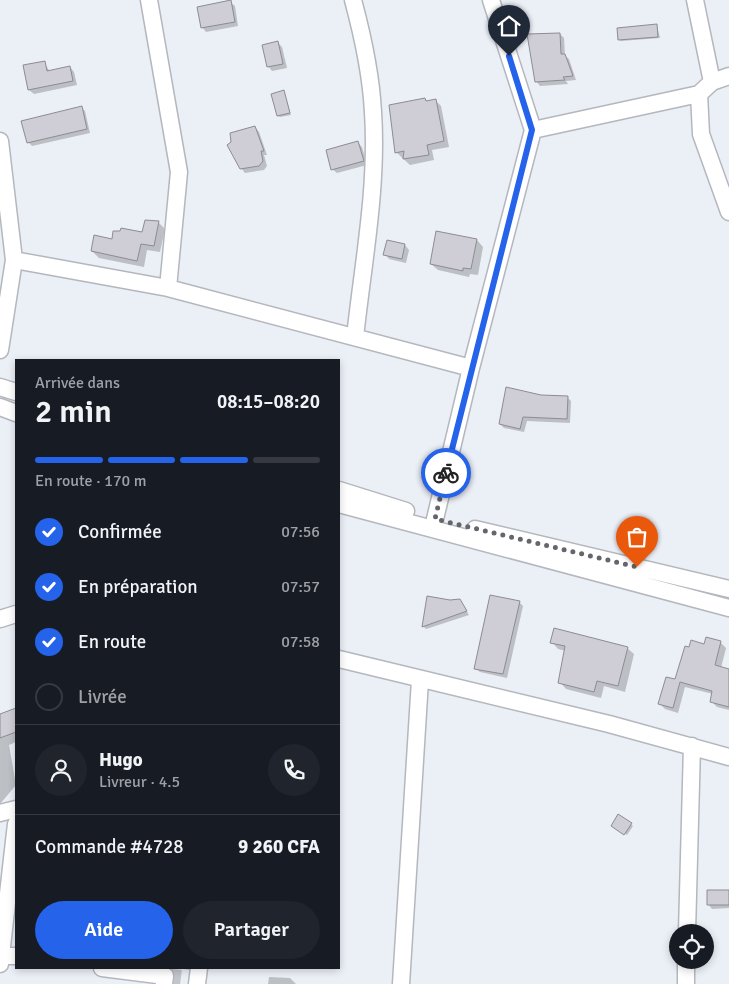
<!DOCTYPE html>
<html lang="fr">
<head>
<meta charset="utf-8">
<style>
	body { margin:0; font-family:Signika,sans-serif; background:#20242c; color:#f1f3f6; height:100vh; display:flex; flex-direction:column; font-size:19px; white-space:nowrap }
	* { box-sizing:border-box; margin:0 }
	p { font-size:16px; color:#9ea1a6 }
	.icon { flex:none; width:28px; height:28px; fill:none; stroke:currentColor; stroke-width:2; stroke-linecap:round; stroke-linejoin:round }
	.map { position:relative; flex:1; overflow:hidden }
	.details { position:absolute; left:15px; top:359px; width:325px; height:610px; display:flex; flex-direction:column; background:#171b24; border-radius:0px; box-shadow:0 2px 8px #0003 }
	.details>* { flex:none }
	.buttons { position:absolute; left:669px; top:924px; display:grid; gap:10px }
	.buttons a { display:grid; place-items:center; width:45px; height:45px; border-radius:50%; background:#171b24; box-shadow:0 2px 8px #0003; font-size:25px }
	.pin { position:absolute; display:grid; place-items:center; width:42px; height:42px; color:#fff; margin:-51px -21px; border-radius:50% 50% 50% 0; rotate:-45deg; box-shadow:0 0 5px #0007 }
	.pin .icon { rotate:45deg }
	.courier { position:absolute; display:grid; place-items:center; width:50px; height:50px; margin:-25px; border:4px solid #2563eb; border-radius:50%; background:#fff; color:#222; box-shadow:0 1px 6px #0007 }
	.overview em { font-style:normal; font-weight:600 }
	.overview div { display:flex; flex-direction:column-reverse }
	.overview { display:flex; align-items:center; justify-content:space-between; height:85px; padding:0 20px }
	h1 { font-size:32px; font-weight:600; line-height:38px }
	.bar { display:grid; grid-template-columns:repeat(4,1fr); gap:8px 5px; align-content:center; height:60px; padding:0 20px }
	.bar i { height:6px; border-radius:4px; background:#363941 }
	.bar .selected { background:#2563eb }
	.bar p { grid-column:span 4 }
	.line { display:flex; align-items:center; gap:12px; padding:0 20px; border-top:1px solid #363941 }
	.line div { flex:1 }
	.round { display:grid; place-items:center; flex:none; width:52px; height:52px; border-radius:26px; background:#20242c }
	ol { padding:0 20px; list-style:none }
	li { display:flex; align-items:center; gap:15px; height:55px }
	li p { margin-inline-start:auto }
	li .icon { padding:5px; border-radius:50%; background:#2563eb; color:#fff; stroke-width:4 }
	li:last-child { color:#9ea1a6 }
	li i { width:28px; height:28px; border:2px solid #363941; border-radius:50% }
	.primary-button { display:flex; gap:10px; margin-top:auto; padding:10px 20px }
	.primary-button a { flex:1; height:58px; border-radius:30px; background:#2563eb; color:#fff; font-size:20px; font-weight:600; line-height:58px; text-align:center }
	.primary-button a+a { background:#20242c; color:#f1f3f6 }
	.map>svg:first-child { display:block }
	.shadow { fill:#0003 }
	.building { fill:#cfced6; stroke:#8d8c93 }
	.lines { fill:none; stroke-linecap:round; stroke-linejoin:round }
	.street-tunnel { stroke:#c2c5cb; stroke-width:16; stroke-dasharray:16 8; stroke-linecap:butt }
	.street-casing { stroke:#b4b7be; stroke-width:19 }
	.street { stroke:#fff; stroke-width:16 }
	.done { stroke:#64666b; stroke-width:5; stroke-dasharray:0 9 }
	.route { stroke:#2563eb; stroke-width:6 }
</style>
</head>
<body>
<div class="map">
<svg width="729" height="984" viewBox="0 0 729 984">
	<rect width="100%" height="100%" fill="#ebeff6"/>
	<path class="shadow" d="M 230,2 L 235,6 L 238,26 L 206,32 L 202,27 Z
		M 657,26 L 660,38 L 621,41 L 619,39 Z
		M 560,34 L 564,38 L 565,56 L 569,59 L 576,80 L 566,81 L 568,84 L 540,86 L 536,81 Z
		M 278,43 L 282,47 L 287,68 L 272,71 L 268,66 Z
		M 44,62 L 50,72 L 70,67 L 74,72 L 77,85 L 34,94 L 29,90 L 25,66 Z
		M 284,92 L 291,115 L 280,117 L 278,116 Z
		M 425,99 L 428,102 L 435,100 L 441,106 L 449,147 L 432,150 L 434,160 L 410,165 L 396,152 Z
		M 81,107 L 85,111 L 90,133 L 32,146 L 28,142 Z
		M 255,127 L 259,132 L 267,155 L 264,155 L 267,166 L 264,170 L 245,173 L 241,168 Z
		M 358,143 L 362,147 L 367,165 L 337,173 L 332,169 Z
		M 158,222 L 165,229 L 160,252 L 147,250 L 144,267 L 99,258 L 92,251 L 113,240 L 143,234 Z
		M 477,240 L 483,247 L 478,275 L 470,274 L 469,277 L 438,270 L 431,264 Z
		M 388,241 L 405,245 L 409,250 L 406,263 L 389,259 L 385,254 Z
		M 541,396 L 567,397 L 571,401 L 570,423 L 527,421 L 524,432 L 504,428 L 500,424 Z
		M 460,600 L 469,615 L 426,629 L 423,626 L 450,601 Z
		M 519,602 L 523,606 L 507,678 L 480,672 L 475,668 Z
		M 707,639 L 721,643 L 726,648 L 721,668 L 729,671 L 729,710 L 717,707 L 711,701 L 713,694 L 685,687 L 678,713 L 665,709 L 660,704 L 705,645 Z
		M 552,642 L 627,648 L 634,654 L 625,692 L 604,686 L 601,698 L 566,689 L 560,682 L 566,651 L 558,649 Z
		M 13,710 L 16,713 L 16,742 L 9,745 L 16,785 L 0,804 L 0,715 Z
		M 631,824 L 633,826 L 627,835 L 614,827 Z
		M 729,891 L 729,908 L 712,909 L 708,904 Z
		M 178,968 L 190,968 L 190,970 Z
		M 269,977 L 290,978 L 296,984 L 268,984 Z"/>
	<path class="building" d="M 231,0 L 235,22 L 201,28 L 197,7 Z
		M 657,24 L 658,37 L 618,40 L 617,28 Z
		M 560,33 L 561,54 L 565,54 L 573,76 L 563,77 L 565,80 L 535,82 L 527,34 Z
		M 278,41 L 283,64 L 267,67 L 262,45 Z
		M 45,61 L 47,71 L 70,66 L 73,81 L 28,90 L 23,65 Z
		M 284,90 L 290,113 L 277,116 L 271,94 Z
		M 425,98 L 426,101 L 436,99 L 444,141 L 427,145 L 429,155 L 403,159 L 404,151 L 395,153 L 389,105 Z
		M 82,106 L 87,129 L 27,143 L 21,121 Z
		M 255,126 L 264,151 L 261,151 L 263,161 L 259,166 L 240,169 L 227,145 L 231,142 L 230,133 Z
		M 358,141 L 364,161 L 331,170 L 326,150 Z
		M 145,220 L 159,221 L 154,246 L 141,244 L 137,261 L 91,251 L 94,235 L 112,239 L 113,231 L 120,231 L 121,228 L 142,232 Z
		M 436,231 L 477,239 L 471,269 L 463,268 L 463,271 L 430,264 Z
		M 387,240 L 405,244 L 402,259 L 383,255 Z
		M 506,387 L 541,395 L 568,396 L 567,419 L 523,417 L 520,429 L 499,424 Z
		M 490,595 L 520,601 L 503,674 L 474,669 Z
		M 427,596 L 450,600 L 460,599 L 467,611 L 422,627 Z
		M 554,628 L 628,647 L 618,686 L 597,681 L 594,692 L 558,683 L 565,646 L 550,643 Z
		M 706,637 L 721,641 L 715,665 L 729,669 L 729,707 L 710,702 L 712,691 L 680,682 L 673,708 L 658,704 L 666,677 L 675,679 L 685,646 L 689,647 L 691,640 L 704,644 Z
		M 16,708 L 16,732 L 0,738 L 0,714 Z
		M 618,814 L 632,823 L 624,835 L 611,826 Z
		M 707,890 L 729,890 L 729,905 L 707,905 Z"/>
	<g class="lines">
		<path class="street-tunnel" d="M 165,976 L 197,980"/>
		<defs>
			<path id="street" d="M 149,0 L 179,172 L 168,288
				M 353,0 C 363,37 371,74 373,112 C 378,187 363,263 355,337
				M 695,0 L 712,82
				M 699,94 L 701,134 L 729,212
				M 533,130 L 699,94 L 712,82 L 729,76
				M 0,141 L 14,260 L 0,350
				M 14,260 L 168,288 L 471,368
				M 0,387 L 16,392
				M 0,407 L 16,413
				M 339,490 L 406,511
				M 339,504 L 729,608
				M 435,519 L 471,368 L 533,130 L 491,0
				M 475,529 L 729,589
				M 0,619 L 16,614
				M 339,659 L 609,724 L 729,757
				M 0,813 L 16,809
				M 687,932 L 692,746
				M 1,956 L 16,956
				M 0,964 L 16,824
				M 102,968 L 165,976 L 164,984
				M 197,984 L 199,968
				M 401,984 L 420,680
				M 686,984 L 686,960"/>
		</defs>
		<use href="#street" class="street-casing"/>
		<use href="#street" class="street"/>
	</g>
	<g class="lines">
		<path class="done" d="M 446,473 L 435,519 L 637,567"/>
		<path class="route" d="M 446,473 L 532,130 L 509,56"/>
	</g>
</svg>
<div class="buttons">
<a><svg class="icon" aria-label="locate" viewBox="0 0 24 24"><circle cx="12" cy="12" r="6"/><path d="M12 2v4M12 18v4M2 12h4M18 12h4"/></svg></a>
</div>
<div class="pin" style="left:637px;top:567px;background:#ea580c"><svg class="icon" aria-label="bag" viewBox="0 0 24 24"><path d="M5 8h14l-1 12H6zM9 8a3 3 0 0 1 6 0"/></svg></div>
<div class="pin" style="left:509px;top:56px;background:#1f2937"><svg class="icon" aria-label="home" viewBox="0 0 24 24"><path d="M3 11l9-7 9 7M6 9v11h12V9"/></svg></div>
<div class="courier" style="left:446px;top:473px"><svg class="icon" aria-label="bike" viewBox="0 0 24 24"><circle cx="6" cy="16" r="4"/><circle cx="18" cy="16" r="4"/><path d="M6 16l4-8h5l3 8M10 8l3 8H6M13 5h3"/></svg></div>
<section class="details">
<div class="overview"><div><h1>2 min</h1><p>Arrivée dans</p></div><em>08:15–08:20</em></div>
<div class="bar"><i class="selected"></i><i class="selected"></i><i class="selected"></i><i></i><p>En route · 170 m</p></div>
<ol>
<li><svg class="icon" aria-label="check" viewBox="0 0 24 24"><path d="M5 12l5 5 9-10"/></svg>Confirmée<p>07:56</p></li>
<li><svg class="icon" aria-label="check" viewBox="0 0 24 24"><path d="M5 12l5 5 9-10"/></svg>En préparation<p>07:57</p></li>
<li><svg class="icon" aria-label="check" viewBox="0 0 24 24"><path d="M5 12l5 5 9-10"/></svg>En route<p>07:58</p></li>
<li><i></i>Livrée</li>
</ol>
<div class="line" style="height:90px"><a class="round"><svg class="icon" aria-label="person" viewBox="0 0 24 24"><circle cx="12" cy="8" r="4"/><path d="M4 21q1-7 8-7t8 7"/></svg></a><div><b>Hugo</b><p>Livreur · 4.5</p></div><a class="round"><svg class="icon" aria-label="phone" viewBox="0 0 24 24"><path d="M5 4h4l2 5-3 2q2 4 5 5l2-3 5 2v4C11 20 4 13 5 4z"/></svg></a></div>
<div class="line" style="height:65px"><div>Commande #4728</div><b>9 260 CFA</b></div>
<div class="primary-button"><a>Aide</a><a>Partager</a></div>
</section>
</div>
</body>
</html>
